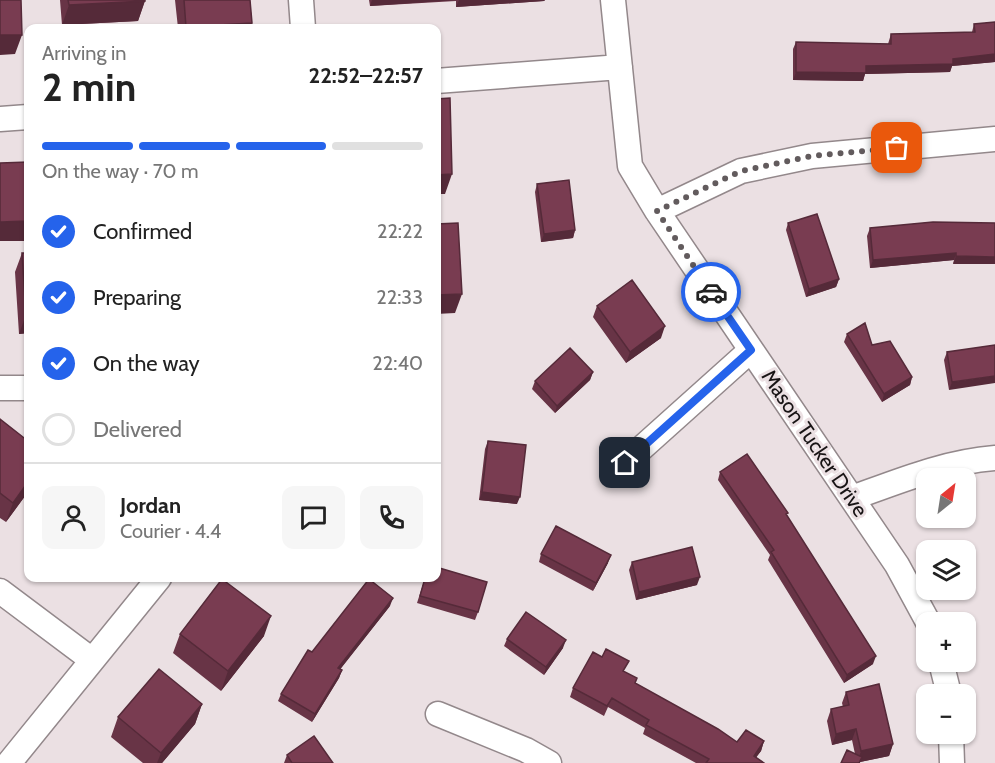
<!DOCTYPE html>
<html lang="en">
<head>
<meta charset="utf-8">
<style>
	body { margin:0; font-family:Cabin,sans-serif; background:#f6f6f6; color:#222; height:100vh; display:flex; flex-direction:column; font-size:22px; white-space:nowrap }
	* { box-sizing:border-box; margin:0 }
	p { font-size:20px; color:#767676 }
	.icon { flex:none; width:33px; height:33px; fill:none; stroke:currentColor; stroke-width:2; stroke-linecap:round; stroke-linejoin:round }
	.map { position:relative; flex:1; overflow:hidden }
	.panel { position:absolute; left:24px; top:24px; width:417px; height:558px; display:flex; flex-direction:column; background:#fff; border-radius:12px; box-shadow:0 2px 4px #0004 }
	.panel>* { flex:none }
	.needle { width:39px; rotate:30deg }
	.buttons { position:absolute; left:916px; top:468px; display:grid; gap:12px }
	.buttons a { display:grid; place-items:center; width:60px; height:60px; border-radius:12px; background:#fff; box-shadow:0 2px 4px #0004; font-size:30px }
	.pin { position:absolute; display:grid; place-items:center; width:51px; height:51px; color:#fff; margin:-26px; border-radius:12px; box-shadow:0 3px 9px #0006 }
	.courier { position:absolute; display:grid; place-items:center; width:60px; height:60px; margin:-30px; border:4px solid #2563eb; border-radius:50%; background:#fff; color:#222; box-shadow:0 2px 8px #0007 }
	.summary em { font-style:normal; font-weight:700 }
	.summary div { display:flex; flex-direction:column-reverse }
	.summary { display:flex; align-items:center; justify-content:space-between; height:102px; padding:0 18px }
	h1 { font-size:39px; font-weight:700; line-height:45px }
	.bar { display:grid; grid-template-columns:repeat(4,1fr); gap:9px 6px; align-content:center; height:72px; padding:0 18px }
	.bar i { height:8px; border-radius:4px; background:#e0e0e0 }
	.bar .current { background:#2563eb }
	.bar p { grid-column:span 4 }
	.line { display:flex; align-items:center; gap:15px; padding:0 18px; border-top:2px solid #e0e0e0 }
	.line div { flex:1 }
	.round { display:grid; place-items:center; flex:none; width:63px; height:63px; border-radius:12px; background:#f6f6f6 }
	ol { padding:0 18px; list-style:none }
	li { display:flex; align-items:center; gap:18px; height:66px }
	li p { margin-inline-start:auto }
	li .icon { padding:6px; border-radius:50%; background:#2563eb; color:#fff; stroke-width:4 }
	li:last-child { color:#767676 }
	li i { width:33px; height:33px; border:3px solid #e0e0e0; border-radius:50% }
	.map>svg:first-child { display:block }
	.lines { fill:none; stroke-linecap:round; stroke-linejoin:round }
	.street-casing { stroke:#93888b; stroke-width:27 }
	.street { stroke:#fff; stroke-width:24 }
	.wall { fill:#683446 }
	.shaded-wall { fill:#552a39 }
	.building { fill:#793c51; stroke:#552a39; stroke-width:1.5 }
	.done { stroke:#625b5d; stroke-width:6; stroke-dasharray:0 10.8 }
	.route { stroke:#2563eb; stroke-width:8 }
	.labels { text-anchor:middle; dominant-baseline:central; stroke-width:6; stroke-linejoin:round; paint-order:stroke }
	.street-label { font-size:21px; fill:#181415; stroke:#ebe0e3 }
</style>
</head>
<body>
<div class="map">
<svg width="995" height="763" viewBox="0 0 995 763">
	<rect width="100%" height="100%" fill="#ebe0e3"/>
	<g class="lines">
		<defs>
			<path id="street" d="M 301,0 L 303,28
				M 613,0 L 630,166 L 657,211 L 897,565 L 928,622
				M 436,81 L 620,67
				M 0,119 L 28,117
				M 657,211 L 741,171 L 812,156 L 995,139
				M 0,388 L 28,388
				M 625,463 L 751,350
				M 852,498 C 899,481 945,462 995,458
				M 0,591 L 92,660
				M 941,662 L 949,694
				M 438,714 L 526,750 L 549,763
				M 951,734 L 952,763
				M 9,763 L 159,578"/>
		</defs>
		<use href="#street" class="street-casing"/>
		<use href="#street" class="street"/>
	</g>
	<path class="wall" d="M 60,0 L 145,0 L 138,21 L 62,25 Z
		M 175,0 L 250,0 L 252,23 L 249,28 L 178,28 Z
		M 369,0 L 545,0 L 544,1 L 456,7 L 456,1 L 370,6 Z
		M 995,22 L 995,62 L 952,66 L 950,72 L 865,74 L 863,81 L 793,80 L 793,49 L 796,42 L 888,44 L 891,34 L 972,32 L 974,24 Z
		M 537,184 L 575,230 L 573,238 L 541,242 L 535,192 Z
		M 788,223 L 839,279 L 836,287 L 806,297 L 786,230 Z
		M 995,223 L 953,264 L 954,260 L 870,268 L 867,236 L 870,228 Z
		M 22,253 L 28,253 L 28,333 L 19,334 L 15,272 Z
		M 597,306 L 661,338 L 626,363 L 593,317 Z
		M 847,334 L 872,345 L 912,377 L 910,385 L 882,402 L 844,342 Z
		M 995,345 L 949,390 L 944,360 L 947,352 Z
		M 593,372 L 590,380 L 555,413 L 532,389 L 535,381 Z
		M 0,419 L 28,492 L 6,522 L 0,518 Z
		M 488,441 L 517,504 L 479,500 L 485,449 Z
		M 720,472 L 787,515 L 873,664 L 844,683 L 768,560 L 770,555 L 718,480 Z
		M 541,554 L 608,563 L 593,591 L 539,562 Z
		M 632,562 L 697,585 L 636,600 L 629,570 Z
		M 425,578 L 436,578 L 478,612 L 475,620 L 417,603 Z
		M 390,606 L 340,669 L 342,670 L 339,678 L 312,722 L 278,701 L 281,694 L 312,652 Z
		M 180,634 L 264,636 L 221,691 L 173,653 Z
		M 507,639 L 563,648 L 544,675 L 504,646 Z
		M 602,657 L 625,672 L 635,684 L 737,742 L 764,741 L 761,751 L 756,757 L 764,763 L 696,763 L 643,734 L 645,728 L 608,707 L 604,716 L 570,697 L 573,688 Z
		M 846,692 L 893,744 L 889,756 L 860,762 L 860,763 L 841,763 L 855,754 L 852,740 L 832,745 L 827,721 L 831,709 L 843,707 L 842,703 Z
		M 202,704 L 195,724 L 162,763 L 143,763 L 111,737 L 118,717 Z
		M 287,755 L 333,763 L 284,763 Z"/>
	<path class="shaded-wall" d="M 372,0 L 456,0 L 370,6 Z
		M 459,0 L 545,0 L 544,1 L 456,7 Z
		M 145,1 L 138,21 L 62,25 L 69,5 Z
		M 252,23 L 249,28 L 186,28 L 186,27 Z
		M 0,35 L 22,35 L 15,54 L 0,55 Z
		M 995,54 L 995,62 L 952,66 L 950,72 L 865,74 L 863,81 L 793,80 L 796,72 L 953,59 Z
		M 452,174 L 445,194 L 436,194 L 436,175 Z
		M 28,221 L 28,227 L 24,241 L 0,241 L 0,222 Z
		M 575,230 L 573,238 L 541,242 L 544,234 Z
		M 956,253 L 954,260 L 870,268 L 873,260 Z
		M 956,256 L 995,257 L 995,264 L 953,264 Z
		M 839,279 L 836,287 L 806,297 L 809,289 Z
		M 462,294 L 455,313 L 436,314 L 436,295 Z
		M 28,314 L 28,333 L 19,334 L 26,315 Z
		M 665,326 L 661,338 L 626,363 L 630,352 Z
		M 593,372 L 590,380 L 555,413 L 557,406 Z
		M 995,376 L 995,383 L 949,390 L 952,382 Z
		M 912,377 L 910,385 L 882,402 L 884,394 Z
		M 28,482 L 28,492 L 6,522 L 13,503 Z
		M 482,492 L 520,497 L 517,504 L 479,500 Z
		M 611,555 L 608,563 L 593,591 L 596,583 Z
		M 700,577 L 697,585 L 636,600 L 639,592 Z
		M 393,598 L 390,606 L 335,676 L 338,668 Z
		M 271,616 L 264,636 L 221,691 L 228,671 Z
		M 566,640 L 563,648 L 544,675 L 546,667 Z
		M 876,656 L 873,664 L 844,683 L 847,675 Z
		M 342,670 L 339,678 L 312,722 L 315,714 Z
		M 202,704 L 195,724 L 162,763 L 157,763 L 161,753 Z
		M 856,729 L 852,740 L 832,745 L 836,734 Z
		M 764,741 L 761,751 L 752,763 L 754,756 Z
		M 893,744 L 889,756 L 860,762 L 860,763 L 857,763 L 861,751 Z"/>
	<path class="building" d="M 0,0 L 21,0 L 22,35 L 0,35 Z
		M 68,0 L 145,0 L 145,1 L 69,5 Z
		M 184,0 L 250,0 L 252,23 L 186,27 Z
		M 995,22 L 995,54 L 953,59 L 953,64 L 866,66 L 866,73 L 796,72 L 796,42 L 891,44 L 891,34 L 975,32 L 974,24 Z
		M 450,98 L 452,174 L 436,175 L 436,99 Z
		M 28,162 L 28,221 L 0,222 L 0,163 Z
		M 569,180 L 575,230 L 544,234 L 537,184 Z
		M 817,214 L 839,279 L 809,289 L 788,223 Z
		M 933,222 L 995,223 L 995,257 L 956,256 L 956,253 L 873,260 L 870,228 Z
		M 458,223 L 462,294 L 436,295 L 436,224 Z
		M 22,253 L 28,253 L 28,314 L 26,315 Z
		M 632,280 L 665,326 L 630,352 L 597,306 Z
		M 865,323 L 872,345 L 890,341 L 912,377 L 884,394 L 847,334 Z
		M 995,345 L 995,376 L 952,382 L 947,352 Z
		M 570,348 L 593,372 L 557,406 L 535,381 Z
		M 0,419 L 28,441 L 28,482 L 13,503 L 0,493 Z
		M 488,441 L 526,445 L 520,497 L 482,492 Z
		M 747,454 L 788,513 L 786,514 L 876,656 L 847,675 L 771,552 L 774,550 L 720,472 Z
		M 556,526 L 611,555 L 596,583 L 541,554 Z
		M 692,547 L 700,577 L 639,592 L 632,562 Z
		M 436,567 L 487,582 L 478,612 L 420,596 L 425,578 L 436,578 Z
		M 222,579 L 271,616 L 228,671 L 180,634 Z
		M 369,579 L 393,598 L 338,668 L 342,670 L 315,714 L 281,694 L 308,650 L 312,652 Z
		M 526,612 L 566,640 L 546,667 L 507,639 Z
		M 606,649 L 629,661 L 623,671 L 637,678 L 635,683 L 718,729 L 737,742 L 746,730 L 764,741 L 754,756 L 764,763 L 706,763 L 709,759 L 646,725 L 649,720 L 612,698 L 607,706 L 573,688 L 593,652 L 602,657 Z
		M 159,669 L 202,704 L 161,753 L 118,717 Z
		M 879,684 L 893,744 L 861,751 L 856,729 L 836,734 L 831,709 L 849,705 L 846,692 Z
		M 314,736 L 333,763 L 292,763 L 287,755 Z
		M 847,750 L 862,757 L 859,763 L 841,763 Z"/>
	<g class="lines">
		<path class="done" d="M 711,292 L 657,211 L 741,171 L 812,156 L 897,148"/>
		<path class="route" d="M 625,463 L 751,350 L 711,292"/>
	</g>
	<g class="labels">
		<g class="street-label">
			<text transform="translate(815 443) rotate(56)">Mason Tucker Drive</text>
		</g>
	</g>
</svg>
<div class="buttons">
<a><svg class="needle" viewBox="-14 -14 28 28"><path d="M0-13l5 13h-10z" fill="#e53935"/><path d="M0 13l5-13h-10z" fill="#767676"/></svg></a>
<a><svg class="icon" aria-label="layers" viewBox="0 0 24 24"><path d="M12 4l9 5-9 5-9-5zM3 14l9 5 9-5"/></svg></a>
<a>+</a>
<a>−</a>
</div>
<div class="pin" style="left:897px;top:148px;background:#ea580c"><svg class="icon" aria-label="bag" viewBox="0 0 24 24"><path d="M5 8h14l-1 12H6zM9 8a3 3 0 0 1 6 0"/></svg></div>
<div class="pin" style="left:625px;top:463px;background:#1f2937"><svg class="icon" aria-label="home" viewBox="0 0 24 24"><path d="M3 11l9-7 9 7M6 9v11h12V9"/></svg></div>
<div class="courier" style="left:711px;top:292px"><svg class="icon" aria-label="car" viewBox="0 0 24 24"><path d="M5 17H2v-5l4-1 3-4h7l3 4 3 1v5h-3M9 17h6M6 11h13"/><circle cx="7" cy="17" r="2"/><circle cx="17" cy="17" r="2"/></svg></div>
<section class="panel">
<div class="summary"><div><h1>2 min</h1><p>Arriving in</p></div><em>22:52–22:57</em></div>
<div class="bar"><i class="current"></i><i class="current"></i><i class="current"></i><i></i><p>On the way · 70 m</p></div>
<ol>
<li><svg class="icon" aria-label="check" viewBox="0 0 24 24"><path d="M5 12l5 5 9-10"/></svg>Confirmed<p>22:22</p></li>
<li><svg class="icon" aria-label="check" viewBox="0 0 24 24"><path d="M5 12l5 5 9-10"/></svg>Preparing<p>22:33</p></li>
<li><svg class="icon" aria-label="check" viewBox="0 0 24 24"><path d="M5 12l5 5 9-10"/></svg>On the way<p>22:40</p></li>
<li><i></i>Delivered</li>
</ol>
<div class="line" style="height:108px"><a class="round"><svg class="icon" aria-label="person" viewBox="0 0 24 24"><circle cx="12" cy="8" r="4"/><path d="M4 21q1-7 8-7t8 7"/></svg></a><div><b>Jordan</b><p>Courier · 4.4</p></div><a class="round"><svg class="icon" aria-label="chat" viewBox="0 0 24 24"><path d="M4 5h16v11H9l-5 4z"/></svg></a><a class="round"><svg class="icon" aria-label="phone" viewBox="0 0 24 24"><path d="M5 4h4l2 5-3 2q2 4 5 5l2-3 5 2v4C11 20 4 13 5 4z"/></svg></a></div>
</section>
</div>
</body>
</html>
